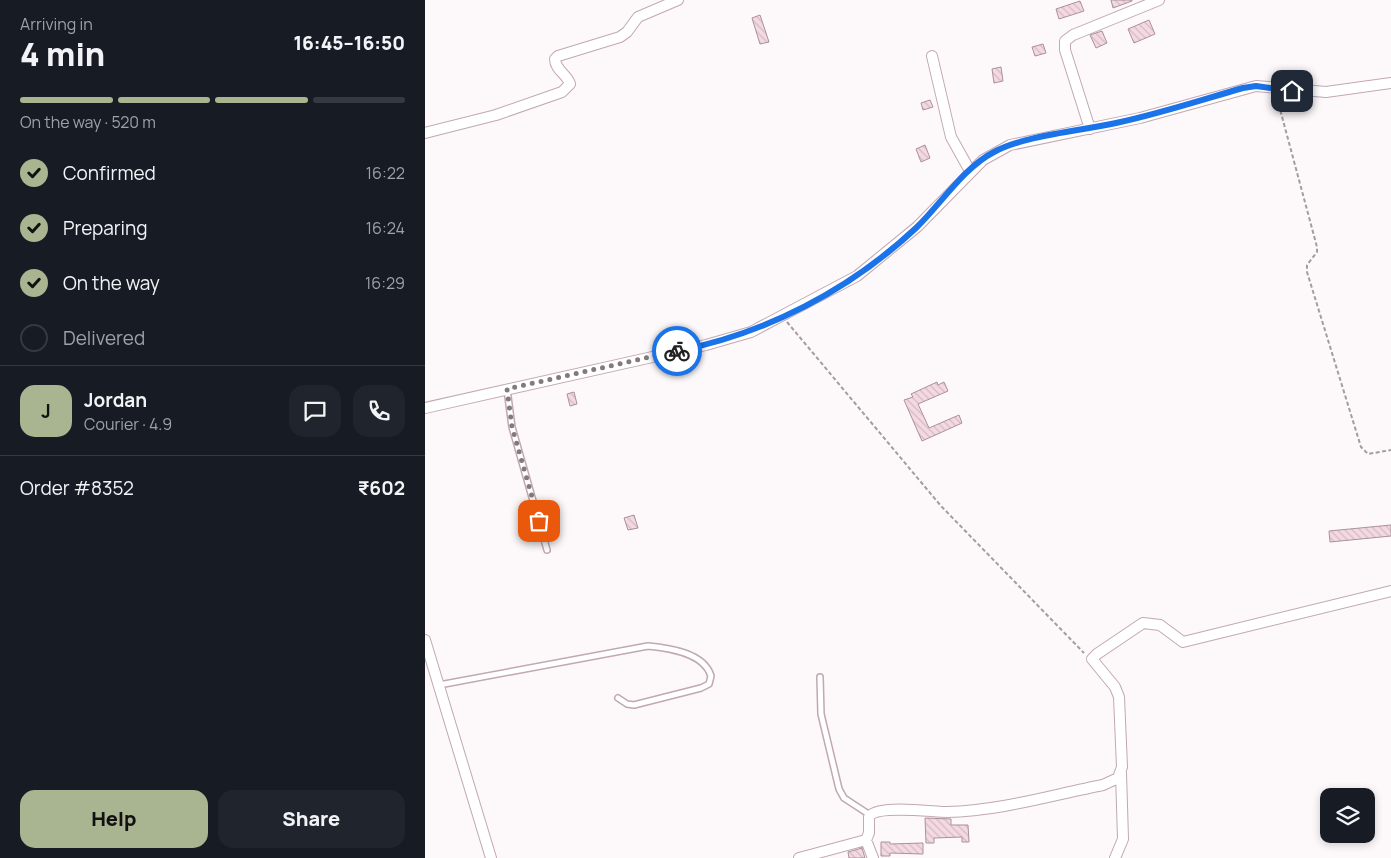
<!DOCTYPE html>
<html lang="en">
<head>
<meta charset="utf-8">
<style>
	body { margin:0; font-family:Manrope,sans-serif; background:#20242c; color:#f1f3f6; height:100vh; display:flex; flex-direction:column; font-size:19px; white-space:nowrap }
	* { box-sizing:border-box; margin:0 }
	p { font-size:16px; color:#9ea1a6 }
	.icon { flex:none; width:28px; height:28px; fill:none; stroke:currentColor; stroke-width:2; stroke-linecap:round; stroke-linejoin:round }
	.map { position:relative; flex:1; overflow:hidden }
	.panel { display:flex; flex-direction:column; background:#171b24; width:425px }
	.panel>* { flex:none }
	.buttons { position:absolute; left:895px; top:788px; display:grid; gap:10px }
	.buttons a { display:grid; place-items:center; width:55px; height:55px; border-radius:10px; background:#171b24; box-shadow:0 2px 8px #0003; font-size:25px }
	.pin { position:absolute; display:grid; place-items:center; width:42px; height:42px; color:#fff; margin:-21px; border-radius:10px; box-shadow:0 2px 8px #0006 }
	.courier { position:absolute; display:grid; place-items:center; width:50px; height:50px; margin:-25px; border:4px solid #1a73e8; border-radius:50%; background:#fff; color:#222; box-shadow:0 1px 6px #0007 }
	.headline em { font-style:normal; font-weight:800 }
	.headline div { display:flex; flex-direction:column-reverse }
	.headline { display:flex; align-items:center; justify-content:space-between; height:85px; padding:0 20px }
	h1 { font-size:32px; font-weight:800; line-height:38px }
	.bar { display:grid; grid-template-columns:repeat(4,1fr); gap:8px 5px; align-content:center; height:60px; padding:0 20px }
	.bar i { height:6px; border-radius:4px; background:#363941 }
	.bar .current { background:#a9b490 }
	.bar p { grid-column:span 4 }
	.line { display:flex; align-items:center; gap:12px; padding:0 20px; border-top:1px solid #363941 }
	.line div { flex:1 }
	.round { display:grid; place-items:center; flex:none; width:52px; height:52px; border-radius:15px; background:#20242c }
	ol { padding:0 20px; list-style:none }
	li { display:flex; align-items:center; gap:15px; height:55px }
	li p { margin-inline-start:auto }
	li .icon { padding:5px; border-radius:50%; background:#a9b490; color:#111; stroke-width:4 }
	li:last-child { color:#9ea1a6 }
	li i { width:28px; height:28px; border:2px solid #363941; border-radius:50% }
	.button { display:flex; gap:10px; margin-top:auto; padding:10px 20px }
	.button a { flex:1; height:58px; border-radius:15px; background:#a9b490; color:#111; font-size:20px; font-weight:800; line-height:58px; text-align:center }
	.button a+a { background:#20242c; color:#f1f3f6 }
	main { display:flex; flex:1; min-height:0 }
	.map>svg:first-child { display:block }
	.building { fill:url(#building-back-hatch); stroke:#aa919a }
	.lines { fill:none; stroke-linecap:round; stroke-linejoin:round }
	.lane-casing { stroke:#c2a8b1; stroke-width:8 }
	.street-casing { stroke:#c2a8b1; stroke-width:12 }
	.path { stroke:#a49c9f; stroke-width:2; stroke-dasharray:4 2.5; stroke-linecap:butt }
	.lane { stroke:#fff; stroke-width:5 }
	.street { stroke:#fff; stroke-width:10 }
	.done { stroke:#837a7d; stroke-width:5; stroke-dasharray:0 9 }
	.route { stroke:#1a73e8; stroke-width:6 }
</style>
</head>
<body>
<main>
<section class="panel">
<div class="headline"><div><h1>4 min</h1><p>Arriving in</p></div><em>16:45–16:50</em></div>
<div class="bar"><i class="current"></i><i class="current"></i><i class="current"></i><i></i><p>On the way · 520 m</p></div>
<ol>
<li><svg class="icon" aria-label="check" viewBox="0 0 24 24"><path d="M5 12l5 5 9-10"/></svg>Confirmed<p>16:22</p></li>
<li><svg class="icon" aria-label="check" viewBox="0 0 24 24"><path d="M5 12l5 5 9-10"/></svg>Preparing<p>16:24</p></li>
<li><svg class="icon" aria-label="check" viewBox="0 0 24 24"><path d="M5 12l5 5 9-10"/></svg>On the way<p>16:29</p></li>
<li><i></i>Delivered</li>
</ol>
<div class="line" style="height:90px"><b class="round" style="background:#a9b490;color:#111">J</b><div><b>Jordan</b><p>Courier · 4.9</p></div><a class="round"><svg class="icon" aria-label="chat" viewBox="0 0 24 24"><path d="M4 5h16v11H9l-5 4z"/></svg></a><a class="round"><svg class="icon" aria-label="phone" viewBox="0 0 24 24"><path d="M5 4h4l2 5-3 2q2 4 5 5l2-3 5 2v4C11 20 4 13 5 4z"/></svg></a></div>
<div class="line" style="height:65px"><div>Order #8352</div><b>₹602</b></div>
<div class="button"><a>Help</a><a>Share</a></div>
</section>
<div class="map">
<svg width="966" height="858" viewBox="0 0 966 858">
	<defs>
		<pattern id="building-back-hatch" width="6" height="6" patternUnits="userSpaceOnUse" patternTransform="scale(1.25)"><rect width="6" height="6" fill="#f4d9e2"/><path d="M-1 5l2 2M0 0l6 6M5-1l2 2" fill="none" stroke="#d2bbc3"/></pattern>
	</defs>
	<rect width="100%" height="100%" fill="#fdf8fa"/>
	<path class="building" d="M 686,0 L 707,0 L 707,1 L 688,8 Z
		M 655,1 L 659,11 L 634,19 L 631,9 Z
		M 335,15 L 344,42 L 335,44 L 327,18 Z
		M 724,20 L 730,34 L 709,43 L 703,29 Z
		M 677,31 L 682,43 L 671,48 L 665,35 Z
		M 618,44 L 621,53 L 610,56 L 607,47 Z
		M 576,67 L 578,81 L 569,83 L 567,69 Z
		M 505,100 L 508,107 L 498,110 L 496,103 Z
		M 500,145 L 505,158 L 496,162 L 491,149 Z
		M 512,382 L 513,385 L 519,382 L 523,391 L 493,404 L 504,428 L 534,415 L 537,423 L 497,441 L 479,400 L 488,397 L 486,394 Z
		M 149,392 L 152,404 L 145,406 L 142,394 Z
		M 209,515 L 213,528 L 203,530 L 199,518 Z
		M 966,525 L 966,536 L 905,542 L 904,531 Z
		M 500,818 L 526,819 L 526,825 L 543,825 L 544,842 L 537,842 L 537,837 L 509,838 L 509,843 L 501,843 Z
		M 456,842 L 465,842 L 465,844 L 498,843 L 498,854 L 465,853 L 465,856 L 456,856 Z
		M 437,848 L 440,858 L 424,858 L 423,852 Z"/>
	<g class="lines">
		<defs>
			<path id="lane" d="M 82,389 L 87,427 L 122,550
				M 395,677 L 396,714 L 414,789 L 419,798 L 445,815
				M 14,685 L 223,646 C 245,648 279,653 286,676 L 284,684 L 276,688 L 209,705 L 202,704 L 193,698"/>
			<path id="street" d="M 507,56 L 526,137 L 545,171
				M 665,129 L 640,50 L 640,41 L 648,35 L 734,0
				M 0,133 L 71,115 L 137,92 L 145,84 C 142,74 130,70 130,59 L 133,56 L 195,37 L 202,32 L 213,17 L 253,0
				M 0,408 L 281,345 L 326,332 L 432,276 L 492,227 L 558,160 L 585,145 L 715,118 L 831,86 L 901,92 L 966,83
				M 0,640 L 66,858
				M 441,840 L 448,858
				M 374,858 L 441,840 L 444,833 L 444,817 C 451,804 507,812 522,812 C 574,811 627,795 678,785 L 693,778 L 697,767 L 694,697 L 690,687 L 667,659 L 672,654 L 718,623 L 735,625 L 758,642 L 966,591
				M 690,858 L 698,839 L 696,773"/>
		</defs>
		<use href="#lane" class="lane-casing"/>
		<use href="#street" class="street-casing"/>
		<path class="path" d="M 852,98 L 892,247 L 892,252 L 882,265 L 882,272 L 936,447 L 943,454 L 966,450
			M 362,322 L 516,506 L 659,653"/>
		<use href="#lane" class="lane"/>
		<use href="#street" class="street"/>
	</g>
	<g class="lines">
		<path class="done" d="M 114,521 L 87,427 L 82,389 L 252,351"/>
		<path class="route" d="M 252,351 C 340,334 425,290 491,228 C 516,204 538,168 569,152 C 601,135 655,131 691,123 C 734,114 776,100 818,88 L 831,86 L 867,91"/>
	</g>
</svg>
<div class="buttons">
<a><svg class="icon" aria-label="layers" viewBox="0 0 24 24"><path d="M12 4l9 5-9 5-9-5zM3 14l9 5 9-5"/></svg></a>
</div>
<div class="pin" style="left:114px;top:521px;background:#ea580c"><svg class="icon" aria-label="bag" viewBox="0 0 24 24"><path d="M5 8h14l-1 12H6zM9 8a3 3 0 0 1 6 0"/></svg></div>
<div class="pin" style="left:867px;top:91px;background:#1f2937"><svg class="icon" aria-label="home" viewBox="0 0 24 24"><path d="M3 11l9-7 9 7M6 9v11h12V9"/></svg></div>
<div class="courier" style="left:252px;top:351px"><svg class="icon" aria-label="bike" viewBox="0 0 24 24"><circle cx="6" cy="16" r="4"/><circle cx="18" cy="16" r="4"/><path d="M6 16l4-8h5l3 8M10 8l3 8H6M13 5h3"/></svg></div>
</div>
</main>
</body>
</html>
